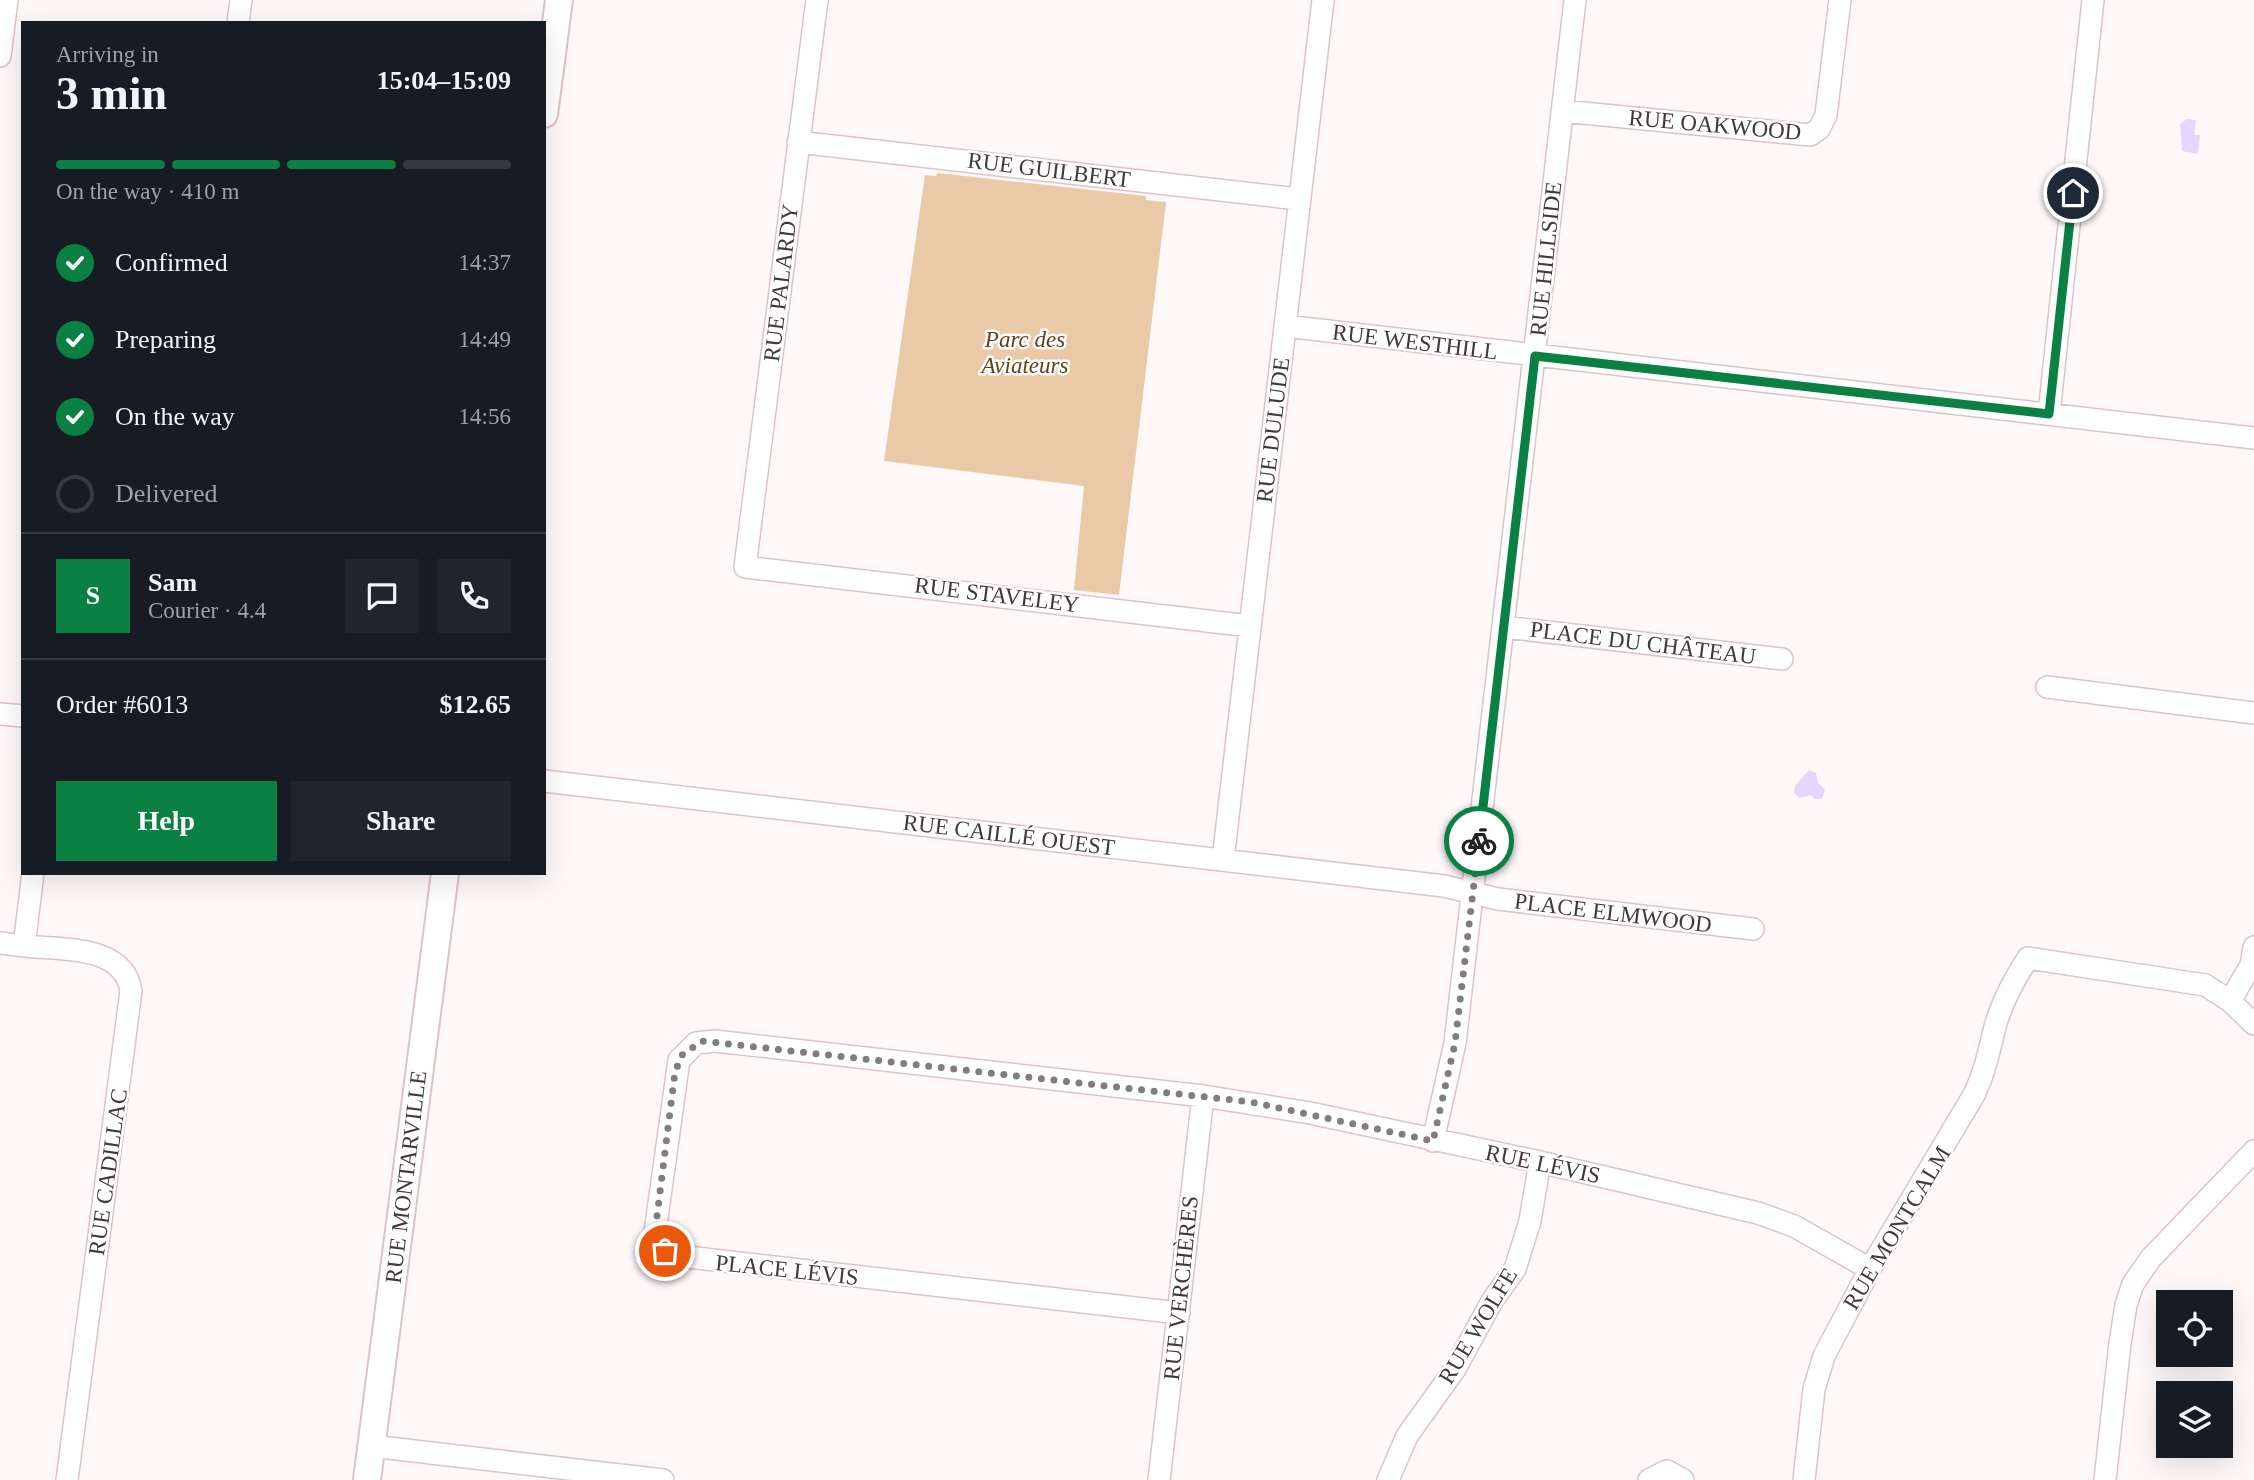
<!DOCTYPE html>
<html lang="en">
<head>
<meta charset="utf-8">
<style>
	body { margin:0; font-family:"Times New Roman",serif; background:#20242c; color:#f1f3f6; height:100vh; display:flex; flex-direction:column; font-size:26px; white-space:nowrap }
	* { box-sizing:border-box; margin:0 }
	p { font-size:23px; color:#9ea1a6 }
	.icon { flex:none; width:38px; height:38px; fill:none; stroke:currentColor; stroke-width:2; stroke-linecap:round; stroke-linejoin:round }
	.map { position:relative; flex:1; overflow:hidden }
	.details { position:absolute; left:21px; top:21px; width:525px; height:854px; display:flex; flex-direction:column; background:#171b24; border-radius:0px; box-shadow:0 7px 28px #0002 }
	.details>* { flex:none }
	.tools { position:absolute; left:2156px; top:1290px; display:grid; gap:14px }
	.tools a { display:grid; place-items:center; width:77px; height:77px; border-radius:0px; background:#171b24; box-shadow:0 7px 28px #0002; font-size:35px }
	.pin { position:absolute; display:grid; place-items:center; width:60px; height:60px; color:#fff; margin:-30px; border:4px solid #fff; border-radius:50%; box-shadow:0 2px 7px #0007 }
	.courier { position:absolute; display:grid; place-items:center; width:70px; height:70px; margin:-35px; border:5px solid #0b8043; border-radius:50%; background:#fff; color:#222; box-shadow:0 2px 9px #0007 }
	.summary em { font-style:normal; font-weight:800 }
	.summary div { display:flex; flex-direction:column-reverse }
	.summary { display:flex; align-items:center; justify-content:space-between; height:119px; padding:0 35px }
	h1 { font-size:46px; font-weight:800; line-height:52px }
	.bar { display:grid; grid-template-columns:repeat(4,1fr); gap:10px 7px; align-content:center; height:84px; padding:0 35px }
	.bar i { height:9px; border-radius:5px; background:#363941 }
	.bar .selected { background:#0b8043 }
	.bar p { grid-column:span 4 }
	.line { display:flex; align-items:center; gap:18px; padding:0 35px; border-top:2px solid #363941 }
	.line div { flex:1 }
	.round { display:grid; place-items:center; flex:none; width:74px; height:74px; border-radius:0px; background:#20242c }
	ol { padding:0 35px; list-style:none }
	li { display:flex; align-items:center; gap:21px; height:77px }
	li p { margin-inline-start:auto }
	li .icon { padding:7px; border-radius:50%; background:#0b8043; color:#fff; stroke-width:4 }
	li:last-child { color:#9ea1a6 }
	li i { width:38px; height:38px; border:4px solid #363941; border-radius:50% }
	.primary-button { display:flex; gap:14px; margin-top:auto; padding:14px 35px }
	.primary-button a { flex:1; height:80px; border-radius:0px; background:#0b8043; color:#fff; font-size:28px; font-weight:800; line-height:80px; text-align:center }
	.primary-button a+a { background:#20242c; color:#f1f3f6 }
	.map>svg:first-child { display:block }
	.green { fill:#e9c9a6 }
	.water { fill:#e4d6fd }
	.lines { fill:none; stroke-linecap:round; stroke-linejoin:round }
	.minor-casing { stroke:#dfc2c7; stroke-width:24 }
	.tertiary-casing { stroke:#dfc2c7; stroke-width:30 }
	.minor { stroke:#fff; stroke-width:21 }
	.tertiary { stroke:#fff; stroke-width:26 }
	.done { stroke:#847b7d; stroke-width:7; stroke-dasharray:0 12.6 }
	.route { stroke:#0b8043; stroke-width:9 }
	.labels { text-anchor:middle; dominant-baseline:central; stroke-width:5; stroke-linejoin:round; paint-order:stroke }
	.street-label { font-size:23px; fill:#43373a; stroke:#fff }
	.park-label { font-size:23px; font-style:italic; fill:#634217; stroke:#fff }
</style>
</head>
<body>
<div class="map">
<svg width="2254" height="1480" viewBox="0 0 2254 1480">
	<rect width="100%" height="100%" fill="#fef8f9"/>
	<path class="green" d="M 937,173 L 1146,196 L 1146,200 L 1166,202 L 1119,595 L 1074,590 L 1084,486 L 884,461 L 925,175 L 936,176 Z"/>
	<path class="water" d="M 2187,119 L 2196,120 L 2194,135 L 2200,135 L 2198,154 L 2182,151 L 2180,124 Z
		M 1809,770 L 1816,773 L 1818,783 L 1825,789 L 1822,799 L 1815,799 L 1810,795 L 1799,798 L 1794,793 L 1795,786 Z"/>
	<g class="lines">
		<defs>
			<path id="minor" d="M 817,0 L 745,567 L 1250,626
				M 238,23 L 241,0
				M 0,56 L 7,0
				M 1562,111 L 1810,135 L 1819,129 L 1826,115 L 1840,0
				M 798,142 L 1298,199
				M 1285,326 L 2254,438
				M 2049,414 L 2093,0
				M 1504,627 L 1782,659
				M 2047,687 L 2254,713
				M 0,714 L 23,716
				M 544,781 L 1444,886 L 1498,899 L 1753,929
				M 1223,860 L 1323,0
				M 0,943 L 24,946 L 33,873
				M 24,946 C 60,950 124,944 131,991 L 67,1480
				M 2230,1001 L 2251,965 L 2254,947
				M 1433,1141 L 1455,1043 L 1575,0
				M 1179,1313 L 670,1255 L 658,1243 L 655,1232 L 679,1060 L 696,1043 L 715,1041 L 1203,1096 L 1310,1113 L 1540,1162 L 1758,1213 L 1794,1226 L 1870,1269
				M 371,1446 L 663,1480
				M 1159,1480 L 1203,1096
				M 1388,1480 L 1407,1436 L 1455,1369 L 1492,1301 L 1515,1269 L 1530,1221 L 1540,1162
				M 1649,1480 L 1667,1471 L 1683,1480
				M 1804,1480 L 1814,1389 L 1824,1356 L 1870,1269 L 1975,1093 C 1984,1073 1988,1056 1993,1035 C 1999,1007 2013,981 2028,958 L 2205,985 L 2230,1001 L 2254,1024
				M 2105,1480 L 2120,1343 L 2126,1305 L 2133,1284 L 2151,1258 L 2254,1151"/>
			<path id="tertiary" d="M 544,114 L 559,0
				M 367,1480 L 445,873"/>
		</defs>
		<use href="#minor" class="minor-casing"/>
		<use href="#tertiary" class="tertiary-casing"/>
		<use href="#minor" class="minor"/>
		<use href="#tertiary" class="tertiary"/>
	</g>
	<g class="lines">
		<path class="done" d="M 665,1251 L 655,1232 L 675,1072 L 682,1055 L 702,1041 L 1251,1102 L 1433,1141 L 1455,1043 L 1479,841"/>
		<path class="route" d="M 1479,841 L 1535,356 L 2049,414 L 2073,193"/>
	</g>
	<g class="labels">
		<g class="street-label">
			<text transform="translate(1715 125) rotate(5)">RUE OAKWOOD</text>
			<text transform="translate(1049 170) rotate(7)">RUE GUILBERT</text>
			<text transform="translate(1546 259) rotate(-84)">RUE HILLSIDE</text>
			<text transform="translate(781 283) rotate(-83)">RUE PALARDY</text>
			<text transform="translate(1415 342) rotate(7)">RUE WESTHILL</text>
			<text transform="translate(1273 430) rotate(-83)">RUE DULUDE</text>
			<text transform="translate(997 595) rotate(7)">RUE STAVELEY</text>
			<text transform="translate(1643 643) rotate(7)">PLACE DU CHÂTEAU</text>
			<text transform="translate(1009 835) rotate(7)">RUE CAILLÉ OUEST</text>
			<text transform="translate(1613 913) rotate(7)">PLACE ELMWOOD</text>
			<text transform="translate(1543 1164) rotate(12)">RUE LÉVIS</text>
			<text transform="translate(108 1172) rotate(-82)">RUE CADILLAC</text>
			<text transform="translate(406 1177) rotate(-83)">RUE MONTARVILLE</text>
			<text transform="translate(1897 1228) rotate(-59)">RUE MONTCALM</text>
			<text transform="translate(787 1270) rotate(6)">PLACE LÉVIS</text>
			<text transform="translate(1181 1288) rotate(-84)">RUE VERCHÈRES</text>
			<text transform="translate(1478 1326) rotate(-59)">RUE WOLFE</text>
		</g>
		<g class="park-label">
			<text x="1025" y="339">Parc des<tspan x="1025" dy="26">Aviateurs</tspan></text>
		</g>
	</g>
</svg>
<div class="tools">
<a><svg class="icon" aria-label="locate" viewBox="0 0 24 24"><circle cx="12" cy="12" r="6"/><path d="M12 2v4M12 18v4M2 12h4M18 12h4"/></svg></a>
<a><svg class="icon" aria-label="layers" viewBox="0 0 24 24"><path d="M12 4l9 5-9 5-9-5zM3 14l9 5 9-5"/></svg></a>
</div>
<div class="pin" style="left:665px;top:1251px;background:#ea580c"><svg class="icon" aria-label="bag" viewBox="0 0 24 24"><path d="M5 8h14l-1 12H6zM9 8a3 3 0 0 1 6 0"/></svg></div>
<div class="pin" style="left:2073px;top:193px;background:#1f2937"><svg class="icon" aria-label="home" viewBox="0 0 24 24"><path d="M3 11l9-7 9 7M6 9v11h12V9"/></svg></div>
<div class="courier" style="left:1479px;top:841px"><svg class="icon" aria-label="bike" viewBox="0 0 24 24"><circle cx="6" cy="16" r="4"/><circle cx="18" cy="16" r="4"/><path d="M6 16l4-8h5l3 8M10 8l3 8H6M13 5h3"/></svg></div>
<section class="details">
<div class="summary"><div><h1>3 min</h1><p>Arriving in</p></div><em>15:04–15:09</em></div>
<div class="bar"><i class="selected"></i><i class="selected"></i><i class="selected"></i><i></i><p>On the way · 410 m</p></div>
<ol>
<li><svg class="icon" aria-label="check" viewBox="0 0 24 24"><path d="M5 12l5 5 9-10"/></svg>Confirmed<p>14:37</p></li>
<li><svg class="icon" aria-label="check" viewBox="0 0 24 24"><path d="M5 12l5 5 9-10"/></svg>Preparing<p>14:49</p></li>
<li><svg class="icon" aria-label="check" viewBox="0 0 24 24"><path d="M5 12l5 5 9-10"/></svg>On the way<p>14:56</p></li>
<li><i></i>Delivered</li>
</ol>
<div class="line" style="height:126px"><b class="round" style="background:#0b8043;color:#fff">S</b><div><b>Sam</b><p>Courier · 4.4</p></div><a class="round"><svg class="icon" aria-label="chat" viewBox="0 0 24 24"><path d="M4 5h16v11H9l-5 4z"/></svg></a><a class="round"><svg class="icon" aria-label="phone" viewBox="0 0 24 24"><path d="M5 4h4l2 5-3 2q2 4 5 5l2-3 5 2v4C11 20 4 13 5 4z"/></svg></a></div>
<div class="line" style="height:91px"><div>Order #6013</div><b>$12.65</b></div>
<div class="primary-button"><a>Help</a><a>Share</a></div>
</section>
</div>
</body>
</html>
